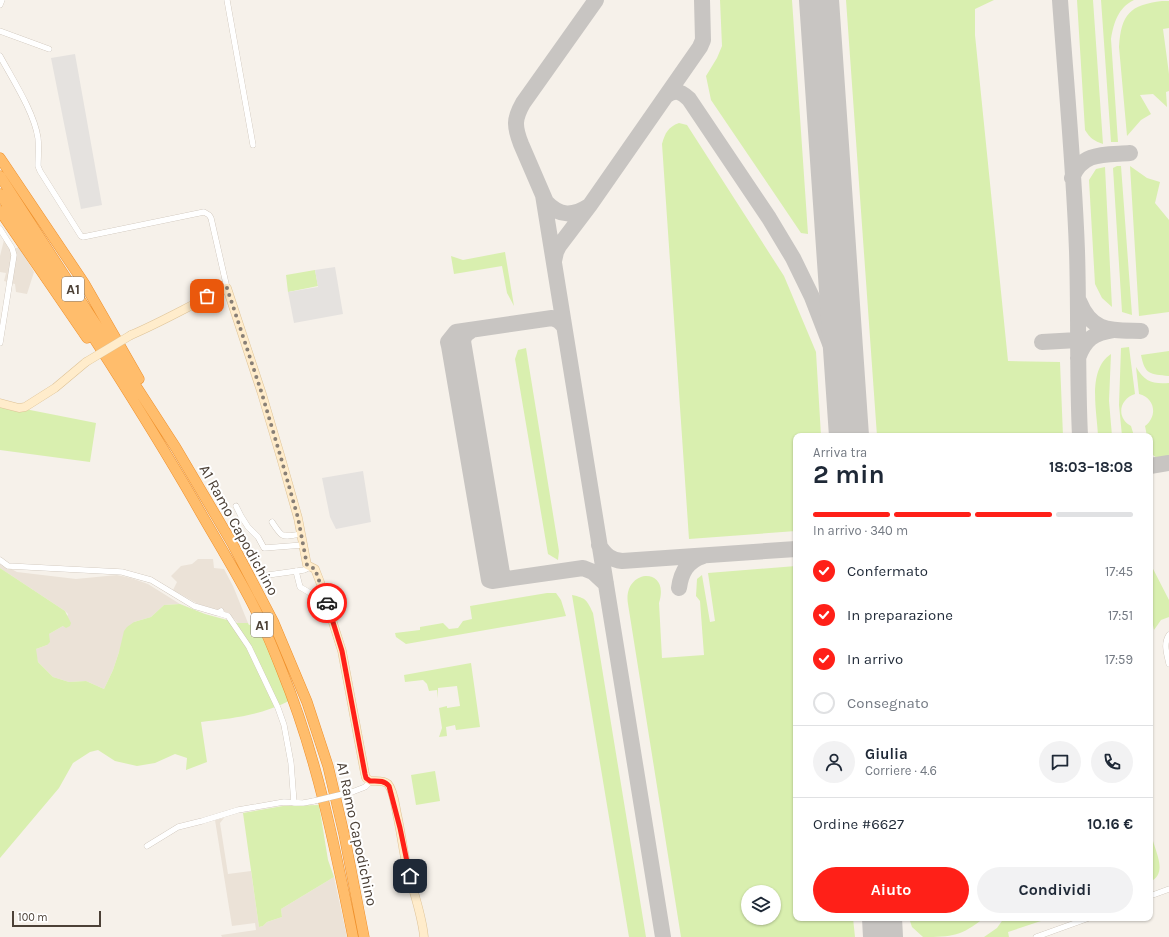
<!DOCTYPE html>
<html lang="it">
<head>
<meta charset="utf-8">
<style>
	body { margin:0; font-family:Karla,sans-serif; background:#f2f2f3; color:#1f2937; height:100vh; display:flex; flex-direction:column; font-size:15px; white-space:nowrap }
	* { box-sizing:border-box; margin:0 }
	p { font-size:13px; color:#747a83 }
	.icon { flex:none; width:22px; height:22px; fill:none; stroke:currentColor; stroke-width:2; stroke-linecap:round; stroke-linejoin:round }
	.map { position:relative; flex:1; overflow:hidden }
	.sheet { position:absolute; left:793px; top:433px; width:360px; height:488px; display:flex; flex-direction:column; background:#fff; border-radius:8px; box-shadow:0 1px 3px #0004 }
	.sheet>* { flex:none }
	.fabs { position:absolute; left:741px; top:885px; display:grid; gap:8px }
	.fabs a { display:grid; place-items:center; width:40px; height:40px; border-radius:50%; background:#fff; box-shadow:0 1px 3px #0004; font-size:20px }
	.scale { position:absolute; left:12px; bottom:10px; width:89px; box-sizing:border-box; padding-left:4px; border:2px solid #4c4137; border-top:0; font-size:11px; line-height:14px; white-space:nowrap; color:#4c4137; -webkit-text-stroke:3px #fff; paint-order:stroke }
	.pin { position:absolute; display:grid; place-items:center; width:34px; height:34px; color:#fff; margin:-17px; border-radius:8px; box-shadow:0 2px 6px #0006 }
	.courier { position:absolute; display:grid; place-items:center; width:40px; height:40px; margin:-20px; border:3px solid #ff2018; border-radius:50%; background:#fff; color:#222; box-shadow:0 1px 5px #0007 }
	.overview em { font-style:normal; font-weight:700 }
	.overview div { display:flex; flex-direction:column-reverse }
	.overview { display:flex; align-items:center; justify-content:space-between; height:68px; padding:0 20px }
	h1 { font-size:26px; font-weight:700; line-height:30px }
	.bar { display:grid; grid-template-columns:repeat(4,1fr); gap:6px 4px; align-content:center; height:48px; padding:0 20px }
	.bar i { height:5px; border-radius:3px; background:#e0e1e3 }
	.bar .current { background:#ff2018 }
	.bar p { grid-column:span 4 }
	.line { display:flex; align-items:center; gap:10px; padding:0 20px; border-top:1px solid #e0e1e3 }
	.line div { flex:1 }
	.round { display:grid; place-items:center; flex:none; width:42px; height:42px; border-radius:21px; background:#f2f2f3 }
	ol { padding:0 20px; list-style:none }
	li { display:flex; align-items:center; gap:12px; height:44px }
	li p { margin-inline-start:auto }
	li .icon { padding:4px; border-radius:50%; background:#ff2018; color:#fff; stroke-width:4 }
	li:last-child { color:#747a83 }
	li i { width:22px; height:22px; border:2px solid #e0e1e3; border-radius:50% }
	.primary-button { display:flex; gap:8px; margin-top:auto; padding:8px 20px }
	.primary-button a { flex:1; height:46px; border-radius:24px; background:#ff2018; color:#fff; font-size:16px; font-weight:700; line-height:46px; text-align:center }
	.primary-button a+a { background:#f2f2f3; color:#1f2937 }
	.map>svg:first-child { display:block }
	.residential { fill:#ebe2d7 }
	.green { fill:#d9efaf; fill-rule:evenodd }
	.parking { fill:#e5e2df }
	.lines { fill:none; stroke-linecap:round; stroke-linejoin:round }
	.taxiway { stroke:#c8c5c2; stroke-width:16 }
	.runway { stroke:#c8c5c2; stroke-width:40 }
	.street-casing { stroke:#c3b8ab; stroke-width:6 }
	.secondary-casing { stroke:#dec397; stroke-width:9 }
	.highway-casing { stroke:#ef902b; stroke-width:11 }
	.street { stroke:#fff; stroke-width:5.5 }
	.secondary { stroke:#ffeccb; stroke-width:8 }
	.highway { stroke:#ffbd6c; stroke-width:10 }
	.street-bridge-casing { stroke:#c3b8ab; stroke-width:6; stroke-linecap:butt }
	.secondary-bridge-casing { stroke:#dec397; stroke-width:9; stroke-linecap:butt }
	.street-bridge { stroke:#fff; stroke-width:5.5 }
	.secondary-bridge { stroke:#ffeccb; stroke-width:8 }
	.done { stroke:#887f76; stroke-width:4; stroke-dasharray:0 7.2 }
	.route { stroke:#ff2018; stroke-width:5 }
	.labels { text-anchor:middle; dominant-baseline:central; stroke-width:4; stroke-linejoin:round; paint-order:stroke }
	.shield { fill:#fff; stroke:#827a73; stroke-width:1 }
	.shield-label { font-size:14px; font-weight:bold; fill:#4c4137 }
	.street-label { font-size:15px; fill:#4c4137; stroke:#fff }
</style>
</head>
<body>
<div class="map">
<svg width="1169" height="937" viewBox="0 0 1169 937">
	<rect width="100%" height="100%" fill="#f6f1ea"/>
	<path class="residential" d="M 4,240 L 11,250 L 19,247 L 34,272 L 27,294 L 16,292 L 15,284 L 4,281 L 6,273 L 0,272 L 0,256 Z
		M 198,559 L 213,559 L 214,568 L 224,569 L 233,586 L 248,623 L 238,623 L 228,613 L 198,604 L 173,590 L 177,582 L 171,576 L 181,566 L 192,564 Z
		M 0,563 L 17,572 L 76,579 L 117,575 L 131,578 L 148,584 L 180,604 L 164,605 L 151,617 L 134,622 L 119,652 L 113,670 L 104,689 L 86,681 L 69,682 L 53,677 L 38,662 L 36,654 L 36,649 L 47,645 L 49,634 L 63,626 L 68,614 L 65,611 L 0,568 Z
		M 224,818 L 220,823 L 228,874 L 251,871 L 259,927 L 263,926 L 267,922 L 282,917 L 281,909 L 334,877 L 347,937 L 222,937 L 221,935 L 256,930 L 255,923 L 232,926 L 215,820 Z"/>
	<path class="green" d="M 720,0 L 792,0 L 808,234 L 801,233 L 711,100 L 706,76 L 717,58 L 722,46 Z
		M 846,0 L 994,0 L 975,9 L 975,35 L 1008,361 L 1060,362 L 1063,436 L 877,436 Z
		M 1077,0 L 1093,0 L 1103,144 C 1094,141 1090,138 1085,130 Z
		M 1101,0 L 1134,0 C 1118,8 1114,22 1111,39 L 1118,142 L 1111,142 Z
		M 1162,1 L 1169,1 L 1169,28 L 1163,29 L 1169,74 L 1169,91 L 1166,92 L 1167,107 L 1153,94 L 1140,95 L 1151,114 L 1141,120 L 1127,136 L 1119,47 C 1121,14 1130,5 1162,1 Z
		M 679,123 L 687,125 L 784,276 L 816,352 L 821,436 L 796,436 L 796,531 L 689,539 L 662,144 C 665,133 668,127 679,123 Z
		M 1117,166 L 1121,166 L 1132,315 L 1122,312 L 1113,168 Z
		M 1130,166 L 1147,178 L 1160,182 L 1155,203 L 1169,220 L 1169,312 L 1139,316 Z
		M 1105,167 L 1112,307 L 1102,298 L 1095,284 L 1089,180 L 1096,169 Z
		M 505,252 L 514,306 L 507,293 L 502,266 L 454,274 L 451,256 L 463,260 Z
		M 315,270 L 318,286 L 288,292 L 286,275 Z
		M 1129,347 L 1135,394 C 1119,399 1116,418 1131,426 L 1134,436 L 1122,436 L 1119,405 L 1121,348 Z
		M 526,348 L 559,551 L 558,560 L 548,554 L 515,359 L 518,350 Z
		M 1169,351 L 1169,376 C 1150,374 1145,375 1141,355 Z
		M 1111,354 L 1109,401 L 1112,436 L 1098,436 C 1097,411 1087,370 1111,354 Z
		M 1136,367 C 1145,382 1152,384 1169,383 L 1169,456 L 1157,458 L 1150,453 L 1150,436 L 1147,436 L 1145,426 C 1158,416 1155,398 1139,394 Z
		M 0,407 L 25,409 L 96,423 L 90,462 L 0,450 Z
		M 1150,563 L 1169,600 L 1169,617 L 1161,620 L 1154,630 L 1150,610 Z
		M 796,566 L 796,918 L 853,918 L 855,937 L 681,937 L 628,604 C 622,569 671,565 659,603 L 662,658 L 704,655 L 700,601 L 696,596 L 697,579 L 702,575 L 710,622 L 715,621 L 708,573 ZM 748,892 L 774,892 L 774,918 L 748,918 Z
		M 0,568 L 65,611 L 71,623 L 70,626 L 66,628 L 63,626 L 49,634 L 50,642 L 47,645 L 36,649 L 38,662 L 53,677 L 69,682 L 86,681 L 104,689 L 113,670 L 119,652 L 124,631 L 127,627 L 134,622 L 151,617 L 164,605 L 180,604 L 205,614 L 238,623 L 248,623 L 249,625 L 253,624 L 262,633 L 289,701 C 258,716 234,718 201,722 L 207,762 L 186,770 L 187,758 L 175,754 L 155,763 L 137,766 L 115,761 L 98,750 L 90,752 L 73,763 L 59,788 L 0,858 Z
		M 547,593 L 556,593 L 561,600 L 566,616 L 406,644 L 396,637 L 395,633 L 420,630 L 420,627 L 443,623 L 449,629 L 458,628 L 463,621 L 472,619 L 470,606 Z
		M 572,595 C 586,598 587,600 593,613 L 646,937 L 629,937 Z
		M 471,663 L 480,727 L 456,730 L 455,725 L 446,727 L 447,736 L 439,737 L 442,728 L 439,708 L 447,706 L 447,708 L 460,706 L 457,686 L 438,688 L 438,698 L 437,690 L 429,691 L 427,684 L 423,680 L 405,682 L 404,675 Z
		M 435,771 L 440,801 L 416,805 L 411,775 Z
		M 319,805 L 328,860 L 334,877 L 281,909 L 282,917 L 267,922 L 263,926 L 259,927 L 243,813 L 283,806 Z
		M 1153,841 C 1157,855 1167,874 1150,882 L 1150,843 Z
		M 909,918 L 984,918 C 961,936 953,937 923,937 L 912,927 Z
		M 1004,918 L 1046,918 L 1044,920 L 1008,932 L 1009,937 L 984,937 L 997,928 Z"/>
	<path class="parking" d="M 75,54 L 102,205 L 81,209 L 51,58 Z
		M 335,267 L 343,314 L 294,323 L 288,292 L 318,287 L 315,270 Z
		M 363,471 L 371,522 L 336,529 L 330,517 L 322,478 Z"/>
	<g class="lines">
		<path class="taxiway" d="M 1060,0 C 1066,84 1074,167 1077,251 C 1079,313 1077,374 1080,436
			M 667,95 C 676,89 682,92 689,99 L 769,218 L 793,258 L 812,297 L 846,385
			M 1072,178 C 1082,151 1106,155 1130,153
			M 543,195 L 663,937
			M 589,206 C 573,216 560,217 546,202 L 521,144 C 514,126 514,119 523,103 L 596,0
			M 554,261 L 556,252 L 559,246 L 590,205 L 700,47 L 703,40 L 702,0
			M 1079,301 C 1092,333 1111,330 1141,331
			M 564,326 L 559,321 L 552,318 L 456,332 L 448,342 L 449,346 L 489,580 L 492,581 L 583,568 L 593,572 L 606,584
			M 472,330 L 465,335 L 463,341 L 502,573 L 505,579
			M 1042,342 L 1078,340
			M 1078,358 C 1085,339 1094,333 1113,330
			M 1150,466 L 1169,463
			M 599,545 C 605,555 611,560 622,561 L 796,549
			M 679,588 C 681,573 687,561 703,556"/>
		<path class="runway" d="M 819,0 L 849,436
			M 882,918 L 883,937"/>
		<defs>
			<path id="street" d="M 227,0 L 253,145
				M 0,5 L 2,0
				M 0,31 L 49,49
				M 0,56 C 13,80 34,112 38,138 C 39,148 38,157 38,166 L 40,171 L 81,236 L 83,237 L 204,212 L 209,215 L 211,218 L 227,288
				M 0,229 L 12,248 L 14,255 L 0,343
				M 236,506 L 241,516 L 248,527 L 258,537 L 264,548 L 303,545
				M 272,522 C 283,539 282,537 301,534
				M 0,560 L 8,566 L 122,572 L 151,580 L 194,606 L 218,613 L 221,611
				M 296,571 L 300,587 L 312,594 L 316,606
				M 268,575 L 304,570 L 310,567
				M 218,613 L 228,616 L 249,647 L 278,708 L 284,725 L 291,763 L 294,803
				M 1169,635 C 1163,644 1167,654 1169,664
				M 352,792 L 365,787 L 371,781
				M 147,846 L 178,827 L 202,821 L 238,810 L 284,802 L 303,803 L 314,801
				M 1150,896 L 1169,889
				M 1036,937 L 1089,918"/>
			<path id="secondary" d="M 131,335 C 164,321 194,303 227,288 L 262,394 L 281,458 L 298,518 L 307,565 L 315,569 L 320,582 L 342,651 L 365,774 L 366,778 L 371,781 C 376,781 384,780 388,784 C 394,791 395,805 397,814 C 401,832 403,850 407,868 C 413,891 422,914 424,937
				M 0,403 L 19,408 L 25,407 L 55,388 L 86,362"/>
			<path id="highway" d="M 0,158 L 84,283 L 139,379
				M 0,176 L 176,448 L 232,543 L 273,621 L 307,702 L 328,766 L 344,834 L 364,937
				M 0,194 C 66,295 133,396 194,501 C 213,535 234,568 252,603 C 263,624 273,648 282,671 C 317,757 335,847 353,937
				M 0,211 L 87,338"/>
		</defs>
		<use href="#street" class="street-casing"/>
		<use href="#secondary" class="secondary-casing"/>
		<use href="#highway" class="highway-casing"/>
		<use href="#street" class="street"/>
		<use href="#secondary" class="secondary"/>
		<use href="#highway" class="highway"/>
		<defs>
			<path id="street-bridge" d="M 314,801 L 352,792"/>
			<path id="secondary-bridge" d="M 86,362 L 131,335"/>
		</defs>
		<use href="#street-bridge" class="street-bridge-casing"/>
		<use href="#secondary-bridge" class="secondary-bridge-casing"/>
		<use href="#street-bridge" class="street-bridge"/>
		<use href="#secondary-bridge" class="secondary-bridge"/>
	</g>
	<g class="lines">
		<path class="done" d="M 207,296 L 227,288 L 262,394 L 281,458 L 298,518 L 307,565 L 315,569 L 327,603"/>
		<path class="route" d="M 327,603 L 342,651 L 365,774 L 366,778 L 370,781 C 378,781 384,780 389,786 L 400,828 L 410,876"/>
	</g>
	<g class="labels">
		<g class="shield">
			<rect x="62" y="277" width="22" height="24" rx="3"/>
			<rect x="251" y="613" width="22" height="24" rx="3"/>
		</g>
		<g class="shield-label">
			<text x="73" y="289">A1</text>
			<text x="262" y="625">A1</text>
		</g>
		<g class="street-label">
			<text transform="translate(239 530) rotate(61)">A1 Ramo Capodichino</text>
			<text transform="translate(357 834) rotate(78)">A1 Ramo Capodichino</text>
		</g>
	</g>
</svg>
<div class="fabs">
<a><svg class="icon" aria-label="layers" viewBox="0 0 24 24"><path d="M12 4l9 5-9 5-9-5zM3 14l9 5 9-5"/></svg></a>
</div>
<div class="scale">100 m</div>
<div class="pin" style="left:207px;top:296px;background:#ea580c"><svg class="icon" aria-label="bag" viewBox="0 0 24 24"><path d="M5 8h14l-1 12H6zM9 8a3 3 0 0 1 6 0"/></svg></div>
<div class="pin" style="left:410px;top:876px;background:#1f2937"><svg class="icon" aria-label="home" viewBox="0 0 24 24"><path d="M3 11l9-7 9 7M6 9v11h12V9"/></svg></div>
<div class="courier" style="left:327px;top:603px"><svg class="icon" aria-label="car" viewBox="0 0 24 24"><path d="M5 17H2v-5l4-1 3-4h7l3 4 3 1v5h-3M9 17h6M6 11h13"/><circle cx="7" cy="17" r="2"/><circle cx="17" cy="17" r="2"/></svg></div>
<section class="sheet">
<div class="overview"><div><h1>2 min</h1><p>Arriva tra</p></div><em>18:03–18:08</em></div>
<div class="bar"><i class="current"></i><i class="current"></i><i class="current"></i><i></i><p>In arrivo · 340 m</p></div>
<ol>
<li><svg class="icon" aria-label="check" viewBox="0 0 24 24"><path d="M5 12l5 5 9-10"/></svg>Confermato<p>17:45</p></li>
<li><svg class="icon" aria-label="check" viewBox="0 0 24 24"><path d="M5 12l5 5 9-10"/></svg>In preparazione<p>17:51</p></li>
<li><svg class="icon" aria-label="check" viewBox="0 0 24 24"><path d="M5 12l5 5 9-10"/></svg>In arrivo<p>17:59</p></li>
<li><i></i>Consegnato</li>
</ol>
<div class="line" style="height:72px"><a class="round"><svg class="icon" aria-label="person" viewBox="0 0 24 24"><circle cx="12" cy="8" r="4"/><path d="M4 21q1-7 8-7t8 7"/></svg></a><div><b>Giulia</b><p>Corriere · 4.6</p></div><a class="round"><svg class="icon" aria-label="chat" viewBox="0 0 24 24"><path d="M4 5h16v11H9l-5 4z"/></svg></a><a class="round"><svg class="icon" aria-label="phone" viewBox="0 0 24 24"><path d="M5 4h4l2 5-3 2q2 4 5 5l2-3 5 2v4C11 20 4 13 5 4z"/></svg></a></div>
<div class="line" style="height:52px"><div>Ordine #6627</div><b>10.16 €</b></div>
<div class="primary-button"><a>Aiuto</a><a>Condividi</a></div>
</section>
</div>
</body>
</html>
